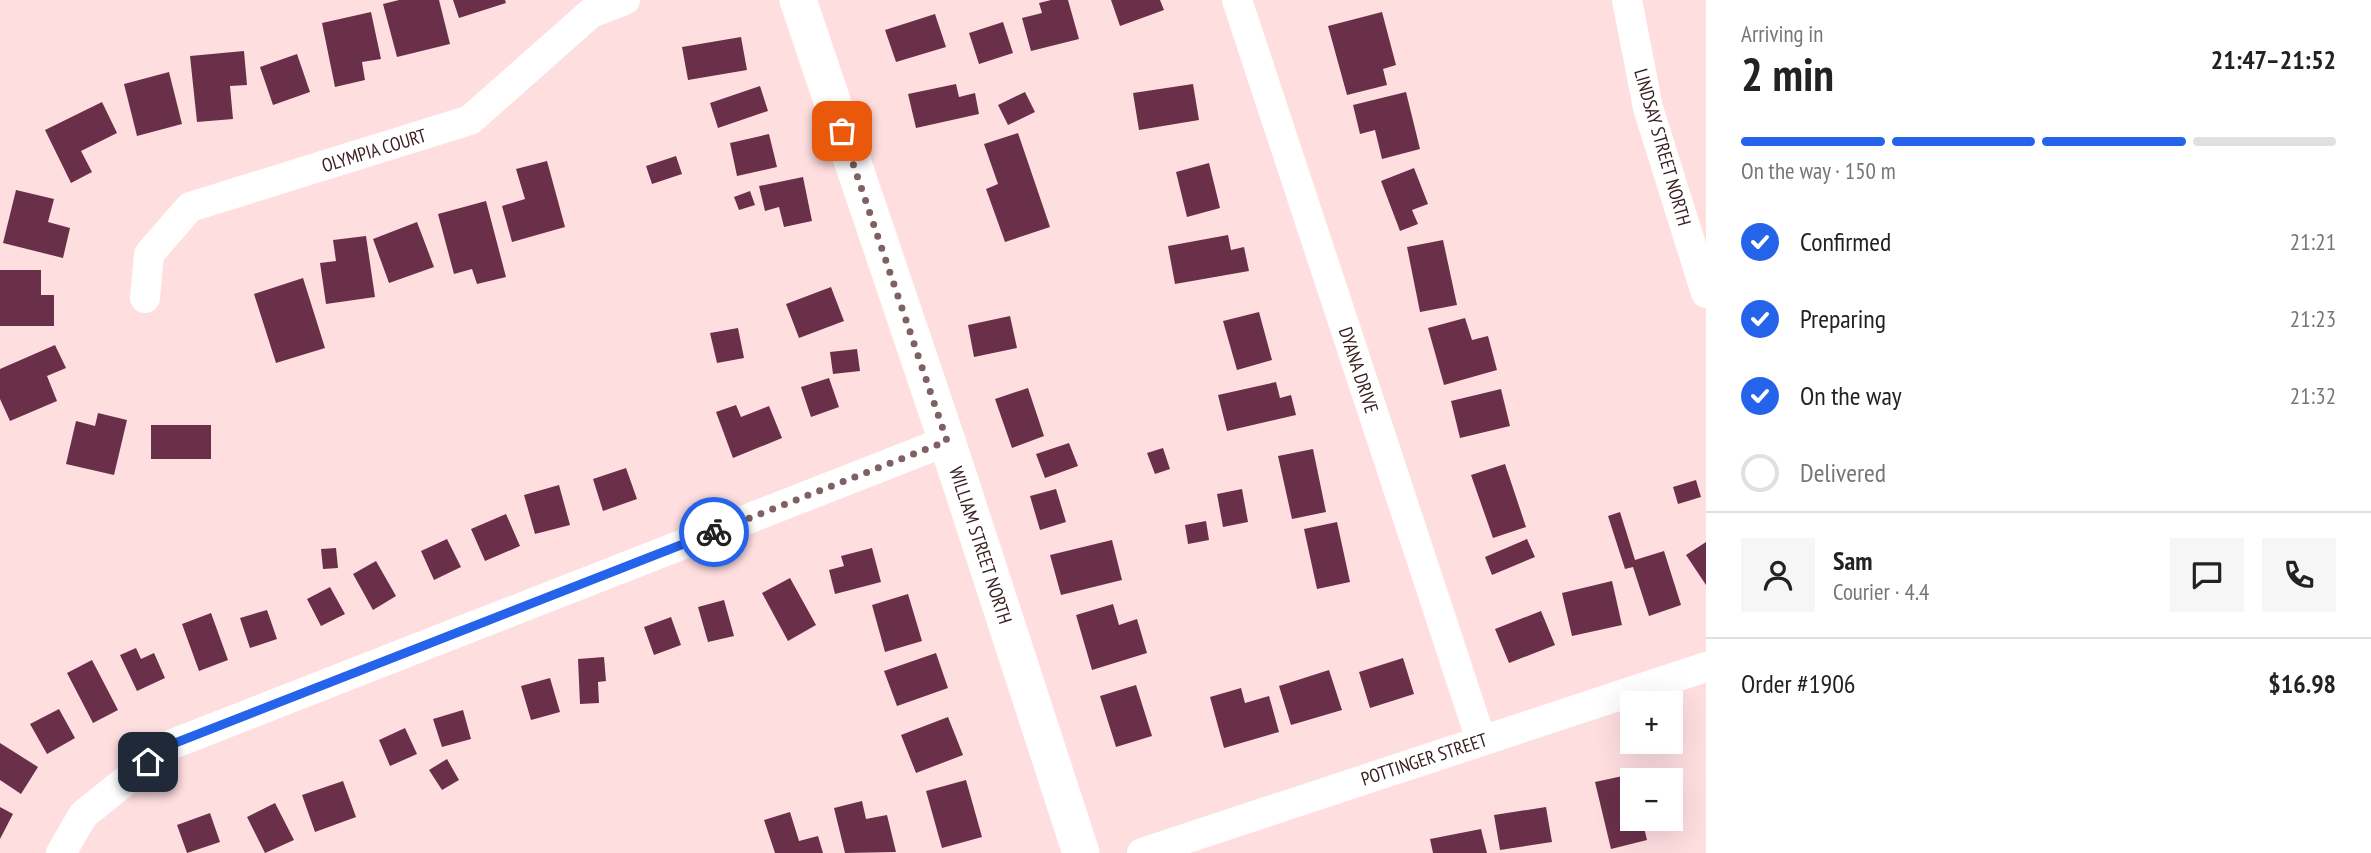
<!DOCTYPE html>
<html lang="en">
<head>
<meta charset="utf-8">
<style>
	body { margin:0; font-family:"PT Sans Narrow",sans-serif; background:#f6f6f6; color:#222; height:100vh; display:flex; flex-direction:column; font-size:26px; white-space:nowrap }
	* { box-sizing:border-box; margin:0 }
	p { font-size:23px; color:#767676 }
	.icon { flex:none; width:38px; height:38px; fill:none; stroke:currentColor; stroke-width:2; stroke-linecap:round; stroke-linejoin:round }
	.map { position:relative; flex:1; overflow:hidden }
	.sheet { display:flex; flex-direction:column; background:#fff; width:665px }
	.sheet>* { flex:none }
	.buttons { position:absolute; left:1620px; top:691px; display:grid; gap:14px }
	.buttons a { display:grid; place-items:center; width:63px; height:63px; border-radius:0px; background:#fff; box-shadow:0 7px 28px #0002; font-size:35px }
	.pin { position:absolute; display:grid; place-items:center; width:60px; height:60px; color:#fff; margin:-30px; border-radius:14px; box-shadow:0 4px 10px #0006 }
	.courier { position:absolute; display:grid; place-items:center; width:70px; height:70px; margin:-35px; border:5px solid #2563eb; border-radius:50%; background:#fff; color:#222; box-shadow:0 2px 9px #0007 }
	.head em { font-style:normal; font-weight:700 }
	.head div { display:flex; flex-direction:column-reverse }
	.head { display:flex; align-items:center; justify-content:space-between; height:119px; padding:0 35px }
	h1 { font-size:46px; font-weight:700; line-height:52px }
	.bar { display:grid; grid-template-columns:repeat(4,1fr); gap:10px 7px; align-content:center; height:84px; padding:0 35px }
	.bar i { height:9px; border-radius:5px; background:#e0e0e0 }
	.bar .selected { background:#2563eb }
	.bar p { grid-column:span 4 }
	.line { display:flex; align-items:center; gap:18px; padding:0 35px; border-top:2px solid #e0e0e0 }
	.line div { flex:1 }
	.round { display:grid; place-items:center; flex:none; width:74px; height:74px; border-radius:0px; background:#f6f6f6 }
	ol { padding:0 35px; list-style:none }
	li { display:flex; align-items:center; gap:21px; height:77px }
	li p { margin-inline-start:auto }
	li .icon { padding:7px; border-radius:50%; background:#2563eb; color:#fff; stroke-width:4 }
	li:last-child { color:#767676 }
	li i { width:38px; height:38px; border:4px solid #e0e0e0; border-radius:50% }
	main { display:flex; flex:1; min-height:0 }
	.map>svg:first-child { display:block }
	.building { fill:#6a304a }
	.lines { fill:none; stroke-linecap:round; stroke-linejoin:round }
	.minor { stroke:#fff; stroke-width:30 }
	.tertiary { stroke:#fff; stroke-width:37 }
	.done { stroke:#7f6163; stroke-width:7; stroke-dasharray:0 12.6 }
	.route { stroke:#2563eb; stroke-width:9 }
	.labels { text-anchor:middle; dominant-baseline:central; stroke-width:7; stroke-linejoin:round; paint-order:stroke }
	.street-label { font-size:19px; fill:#3a1e20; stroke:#fff }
</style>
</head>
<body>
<main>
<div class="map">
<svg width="1706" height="853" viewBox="0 0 1706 853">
	<rect width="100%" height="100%" fill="#ffdee0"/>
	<path class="building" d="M 399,0 L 439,0 L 450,44 L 397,57 L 383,4 Z
		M 453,0 L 505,0 L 506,3 L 459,18 Z
		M 1051,0 L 1068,0 L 1079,39 L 1031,51 L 1022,18 L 1042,13 L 1039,3 Z
		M 1111,0 L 1160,0 L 1164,10 L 1120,26 Z
		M 371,12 L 381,59 L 362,62 L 365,80 L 335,87 L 322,23 Z
		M 1382,12 L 1396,65 L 1383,69 L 1387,85 L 1347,95 L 1328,26 Z
		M 935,14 L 946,47 L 896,62 L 885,30 Z
		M 1003,22 L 1013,53 L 979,64 L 969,33 Z
		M 741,37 L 747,70 L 688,80 L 682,47 Z
		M 244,51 L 247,85 L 230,86 L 233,119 L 197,122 L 190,56 Z
		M 297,54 L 310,92 L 273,105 L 260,67 Z
		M 169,72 L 182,124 L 137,136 L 124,84 Z
		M 956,84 L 959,97 L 975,93 L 979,114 L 916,128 L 908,94 Z
		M 1193,84 L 1199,120 L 1139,130 L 1133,93 Z
		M 760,86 L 768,111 L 718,128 L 710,103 Z
		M 1025,92 L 1035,112 L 1008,125 L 998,105 Z
		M 1406,92 L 1420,149 L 1382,159 L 1375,130 L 1360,134 L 1353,105 Z
		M 102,102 L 117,133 L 81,151 L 92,172 L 71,183 L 45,130 Z
		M 1018,133 L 1050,227 L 1005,242 L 986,189 L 998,184 L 984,144 Z
		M 769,134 L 777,167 L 737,176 L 730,143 Z
		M 676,156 L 682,174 L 652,184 L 646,166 Z
		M 547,161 L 565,227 L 512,242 L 502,206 L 525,199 L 516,169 Z
		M 1209,163 L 1220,208 L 1187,217 L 1176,172 Z
		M 1414,168 L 1428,204 L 1412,210 L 1418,224 L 1400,231 L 1381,181 Z
		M 803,177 L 812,221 L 784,227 L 779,207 L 765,211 L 759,186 Z
		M 16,190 L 54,199 L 48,222 L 70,228 L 63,258 L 3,243 Z
		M 750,191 L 755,205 L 739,210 L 734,197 Z
		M 486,201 L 506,277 L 477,284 L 472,269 L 454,274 L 438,214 Z
		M 417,222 L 434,267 L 389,283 L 373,239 Z
		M 1228,235 L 1231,250 L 1244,247 L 1249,271 L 1175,284 L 1168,246 Z
		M 366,236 L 375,297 L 326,304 L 320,263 L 336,261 L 333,240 Z
		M 1443,240 L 1457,305 L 1420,312 L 1407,247 Z
		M 0,270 L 41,270 L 41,295 L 54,295 L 54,326 L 0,326 Z
		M 303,278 L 325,348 L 276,363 L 254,294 Z
		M 831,287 L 844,321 L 799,338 L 786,304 Z
		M 1259,312 L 1272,360 L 1237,370 L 1223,321 Z
		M 1010,316 L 1017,348 L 974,357 L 968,325 Z
		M 1465,318 L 1472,340 L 1488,336 L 1497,370 L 1444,385 L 1428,328 Z
		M 738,328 L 744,358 L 717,363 L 710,333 Z
		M 55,345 L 66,368 L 47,376 L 57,401 L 10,421 L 0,399 L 0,369 Z
		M 857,349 L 860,371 L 833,374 L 830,352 Z
		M 829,378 L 839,407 L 811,417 L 801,387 Z
		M 1276,382 L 1280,398 L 1291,395 L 1296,415 L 1227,431 L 1218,395 Z
		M 1028,388 L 1044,436 L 1012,448 L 995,399 Z
		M 1501,389 L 1510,426 L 1460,438 L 1451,401 Z
		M 736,405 L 741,417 L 769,406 L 782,438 L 733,458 L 716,412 Z
		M 98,413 L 127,420 L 114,475 L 66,464 L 76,421 L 95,426 Z
		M 151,425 L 211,425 L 211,459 L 151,459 Z
		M 1069,443 L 1078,466 L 1045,478 L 1036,454 Z
		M 1163,448 L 1170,469 L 1155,474 L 1147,453 Z
		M 1313,449 L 1326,512 L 1292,519 L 1278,456 Z
		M 1505,464 L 1526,527 L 1493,538 L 1471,475 Z
		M 626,468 L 637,499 L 603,511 L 593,479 Z
		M 1696,480 L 1701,497 L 1678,504 L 1673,487 Z
		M 559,485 L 570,525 L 535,534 L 524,495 Z
		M 1056,489 L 1066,522 L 1040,530 L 1030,496 Z
		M 1242,489 L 1248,522 L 1223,527 L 1217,494 Z
		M 1620,512 L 1635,560 L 1664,551 L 1681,605 L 1649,616 L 1633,567 L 1625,569 L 1608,516 Z
		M 506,514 L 520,546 L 485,561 L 471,529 Z
		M 1206,521 L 1209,540 L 1188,544 L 1185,525 Z
		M 1337,522 L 1350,582 L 1317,589 L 1304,529 Z
		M 447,539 L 461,567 L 434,580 L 421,551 Z
		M 1527,539 L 1535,557 L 1492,575 L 1485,557 Z
		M 1112,540 L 1122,580 L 1061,595 L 1050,555 Z
		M 1706,542 L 1706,585 L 1686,555 Z
		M 336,548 L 338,568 L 323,569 L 321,549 Z
		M 872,548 L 881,582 L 835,594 L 829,570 L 844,566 L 841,556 Z
		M 376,561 L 396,596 L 373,610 L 353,574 Z
		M 790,578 L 816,625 L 788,641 L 762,593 Z
		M 1612,581 L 1622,625 L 1572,636 L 1562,593 Z
		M 330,587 L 345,614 L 321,626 L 307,599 Z
		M 908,594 L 922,641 L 885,652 L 872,605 Z
		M 724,600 L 734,636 L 708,642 L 698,607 Z
		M 1113,604 L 1119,625 L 1137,619 L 1147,653 L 1092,670 L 1076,615 Z
		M 267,610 L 277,639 L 250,648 L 240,618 Z
		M 1541,611 L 1555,645 L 1509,663 L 1495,629 Z
		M 211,613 L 228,660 L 199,671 L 182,624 Z
		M 671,617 L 681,645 L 654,655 L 644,627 Z
		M 136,648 L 141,659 L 154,653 L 165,678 L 137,691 L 120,655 Z
		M 936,653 L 948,688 L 897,706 L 884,671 Z
		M 604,657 L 606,681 L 598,682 L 599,703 L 580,704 L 578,659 Z
		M 1403,658 L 1414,694 L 1370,708 L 1359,672 Z
		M 92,660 L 118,710 L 93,723 L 67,673 Z
		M 1329,670 L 1342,710 L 1291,725 L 1279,686 Z
		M 550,678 L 560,712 L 531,720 L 521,686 Z
		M 1136,685 L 1152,736 L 1116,747 L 1100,696 Z
		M 1241,688 L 1245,703 L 1269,696 L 1279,732 L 1224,748 L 1210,697 Z
		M 59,709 L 75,738 L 47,754 L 30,724 Z
		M 463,710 L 471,739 L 442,747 L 433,719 Z
		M 948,717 L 963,755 L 916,773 L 901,735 Z
		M 405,728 L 417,754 L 390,766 L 379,740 Z
		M 0,743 L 38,767 L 21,794 L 0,780 Z
		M 447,759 L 459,780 L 442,790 L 429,770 Z
		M 1632,774 L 1633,819 L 1642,819 L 1647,840 L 1611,849 L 1595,782 Z
		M 966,780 L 982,837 L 942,848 L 926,791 Z
		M 343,781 L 356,817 L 315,832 L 302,795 Z
		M 862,801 L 866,819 L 887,815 L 896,852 L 845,853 L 834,808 Z
		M 275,803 L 294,840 L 265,853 L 247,817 Z
		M 0,807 L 13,814 L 0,839 Z
		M 1546,807 L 1552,842 L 1500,850 L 1494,815 Z
		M 790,812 L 799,841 L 818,836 L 823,853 L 775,853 L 764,820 Z
		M 210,813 L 220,842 L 187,853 L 177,825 Z
		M 1481,829 L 1487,853 L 1433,853 L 1430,839 Z"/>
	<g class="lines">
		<path class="minor" d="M 1237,0 L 1481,740
			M 1627,0 L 1648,108 L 1706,293
			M 145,298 L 149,254 L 190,207 L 470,120 L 591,13 L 625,0
			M 61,853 L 83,815 L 170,745 L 947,441
			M 1142,853 L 1706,667"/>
		<path class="tertiary" d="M 798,0 L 947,441 L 1081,853"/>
	</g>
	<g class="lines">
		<path class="done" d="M 714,532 L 947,441 L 842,131"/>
		<path class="route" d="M 148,762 L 170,745 L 714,532"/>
	</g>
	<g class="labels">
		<g class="street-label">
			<text transform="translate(1663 147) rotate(74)">LINDSAY STREET NORTH</text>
			<text transform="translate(374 150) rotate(-17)">OLYMPIA COURT</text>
			<text transform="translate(1359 370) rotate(72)">DYANA DRIVE</text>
			<text transform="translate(981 545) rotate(72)">WILLIAM STREET NORTH</text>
			<text transform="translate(1424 759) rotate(-18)">POTTINGER STREET</text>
		</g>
	</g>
</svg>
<div class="buttons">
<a>+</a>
<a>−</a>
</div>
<div class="pin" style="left:842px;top:131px;background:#ea580c"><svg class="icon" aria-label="bag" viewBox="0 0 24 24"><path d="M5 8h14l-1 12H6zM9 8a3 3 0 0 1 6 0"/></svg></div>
<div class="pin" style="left:148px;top:762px;background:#1f2937"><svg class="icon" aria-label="home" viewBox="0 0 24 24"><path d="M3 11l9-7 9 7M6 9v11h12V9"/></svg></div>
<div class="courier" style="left:714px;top:532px"><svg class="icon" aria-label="bike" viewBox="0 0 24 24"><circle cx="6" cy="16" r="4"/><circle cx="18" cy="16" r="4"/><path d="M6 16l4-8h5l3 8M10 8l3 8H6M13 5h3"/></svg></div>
</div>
<section class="sheet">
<div class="head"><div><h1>2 min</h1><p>Arriving in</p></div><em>21:47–21:52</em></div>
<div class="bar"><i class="selected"></i><i class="selected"></i><i class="selected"></i><i></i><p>On the way · 150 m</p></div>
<ol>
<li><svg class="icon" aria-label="check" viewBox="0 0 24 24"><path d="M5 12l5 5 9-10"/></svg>Confirmed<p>21:21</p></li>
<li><svg class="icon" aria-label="check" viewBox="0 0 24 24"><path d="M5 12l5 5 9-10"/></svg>Preparing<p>21:23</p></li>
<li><svg class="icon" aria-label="check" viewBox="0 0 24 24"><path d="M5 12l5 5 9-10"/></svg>On the way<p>21:32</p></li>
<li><i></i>Delivered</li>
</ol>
<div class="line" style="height:126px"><a class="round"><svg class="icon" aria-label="person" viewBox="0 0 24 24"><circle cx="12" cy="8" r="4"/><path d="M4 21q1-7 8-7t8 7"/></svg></a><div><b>Sam</b><p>Courier · 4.4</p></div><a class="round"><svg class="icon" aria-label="chat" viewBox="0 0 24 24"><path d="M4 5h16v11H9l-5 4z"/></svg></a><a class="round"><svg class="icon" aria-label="phone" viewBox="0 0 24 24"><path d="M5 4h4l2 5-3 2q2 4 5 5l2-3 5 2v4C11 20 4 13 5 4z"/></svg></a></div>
<div class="line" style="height:91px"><div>Order #1906</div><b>$16.98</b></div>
</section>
</main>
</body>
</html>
